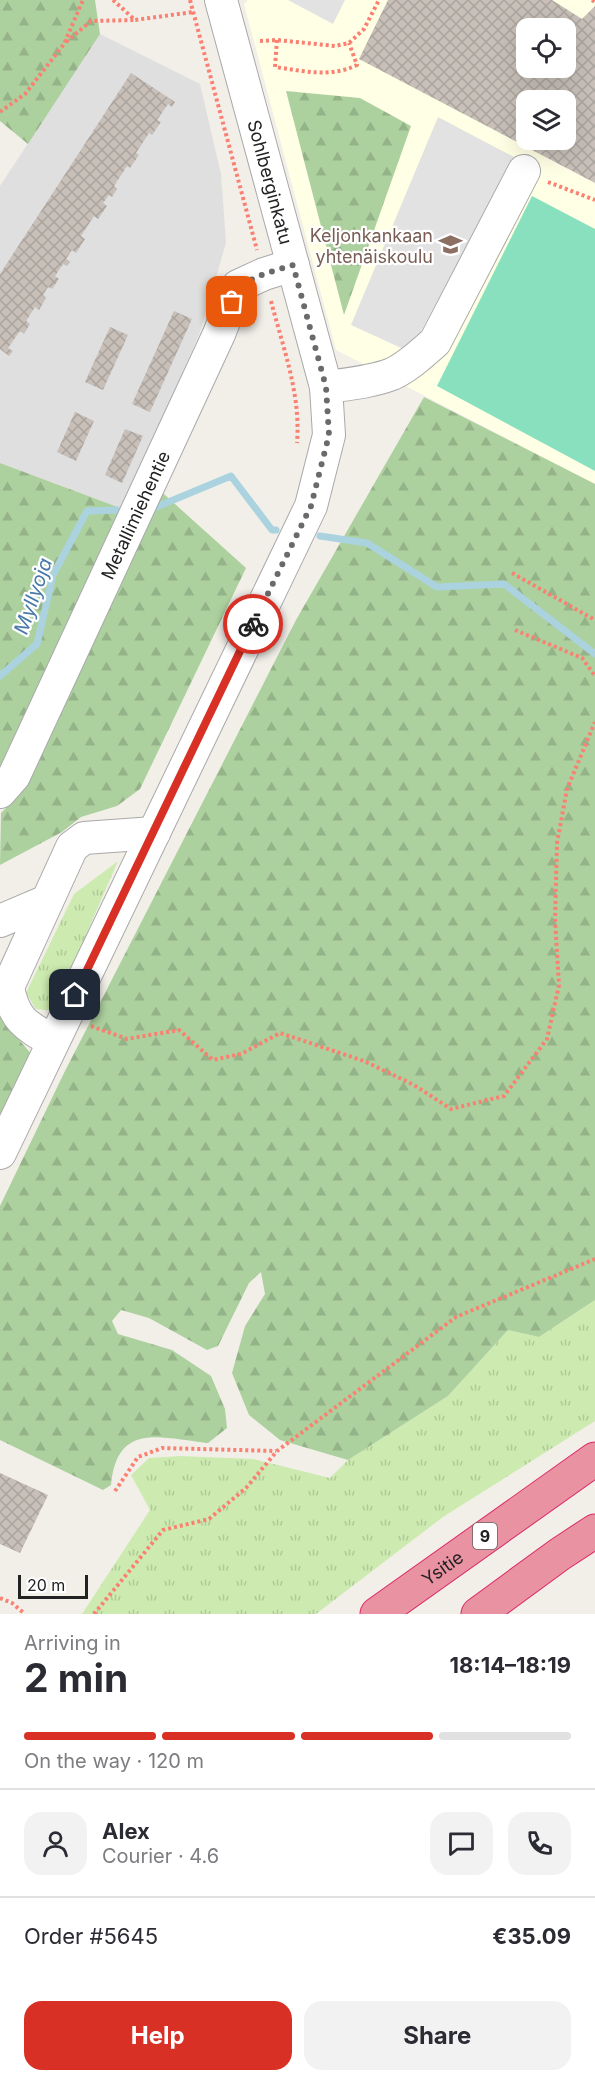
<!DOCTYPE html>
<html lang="en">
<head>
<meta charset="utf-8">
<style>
	body { margin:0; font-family:Inter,sans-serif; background:#f2f2f3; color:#2b2b33; height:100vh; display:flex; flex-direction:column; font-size:22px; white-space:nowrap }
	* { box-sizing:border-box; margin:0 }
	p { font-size:20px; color:#7c7c81 }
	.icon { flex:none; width:33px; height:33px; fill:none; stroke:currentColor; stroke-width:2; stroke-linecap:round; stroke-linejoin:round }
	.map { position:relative; height:1614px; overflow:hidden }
	.drawer { display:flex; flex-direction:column; background:#fff; flex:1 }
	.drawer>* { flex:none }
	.controls { position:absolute; left:516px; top:18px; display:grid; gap:12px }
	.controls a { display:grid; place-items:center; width:60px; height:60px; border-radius:12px; background:#fff; box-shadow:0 6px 24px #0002; font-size:30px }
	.scale { position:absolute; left:18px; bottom:15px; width:70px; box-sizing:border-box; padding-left:6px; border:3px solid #222; border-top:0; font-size:16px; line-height:21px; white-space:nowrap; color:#222; -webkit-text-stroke:4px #fff; paint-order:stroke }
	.pin { position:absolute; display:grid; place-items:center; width:51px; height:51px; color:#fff; margin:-26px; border-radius:12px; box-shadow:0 3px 9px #0006 }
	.courier { position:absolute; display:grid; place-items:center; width:60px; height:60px; margin:-30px; border:4px solid #d93025; border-radius:50%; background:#fff; color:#222; box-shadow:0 2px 8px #0007 }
	.head em { font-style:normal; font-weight:700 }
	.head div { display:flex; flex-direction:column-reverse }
	.head { display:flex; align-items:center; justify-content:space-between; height:102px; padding:0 24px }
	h1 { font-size:39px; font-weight:700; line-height:45px }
	.bar { display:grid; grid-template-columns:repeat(4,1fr); gap:9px 6px; align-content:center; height:72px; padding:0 24px }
	.bar i { height:8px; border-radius:4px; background:#e1e1e2 }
	.bar .active { background:#d93025 }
	.bar p { grid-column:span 4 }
	.line { display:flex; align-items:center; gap:15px; padding:0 24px; border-top:2px solid #e1e1e2 }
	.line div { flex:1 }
	.round { display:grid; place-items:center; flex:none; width:63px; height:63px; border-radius:18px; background:#f2f2f3 }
	.primary-button { display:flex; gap:12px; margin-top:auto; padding:12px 24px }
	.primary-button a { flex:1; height:69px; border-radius:18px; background:#d93025; color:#fff; font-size:24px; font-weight:700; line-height:69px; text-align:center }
	.primary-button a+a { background:#f2f2f3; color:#2b2b33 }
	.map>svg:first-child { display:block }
	.residential { fill:#e0dfdf }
	.education { fill:#ffffe5; fill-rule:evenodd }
	.grass { fill:url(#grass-tufts) }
	.forest { fill:url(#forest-firs) }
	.pitch { fill:#88e0be }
	.parking { fill:#e2e2e2 }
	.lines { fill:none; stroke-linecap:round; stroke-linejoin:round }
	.stream { stroke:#aad3df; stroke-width:7 }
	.building { fill:url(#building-cross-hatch); fill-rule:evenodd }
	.minor-casing { stroke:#a9a9a9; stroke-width:34 }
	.highway-casing { stroke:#dc2a67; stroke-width:35 }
	.path { stroke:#fa8072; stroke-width:4; stroke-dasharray:3 3; stroke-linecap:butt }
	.minor { stroke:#fff; stroke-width:32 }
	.highway { stroke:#e892a2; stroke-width:33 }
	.done { stroke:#6b6a68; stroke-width:6; stroke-dasharray:0 10.8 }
	.route { stroke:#d93025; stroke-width:8 }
	.labels { text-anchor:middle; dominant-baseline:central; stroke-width:4.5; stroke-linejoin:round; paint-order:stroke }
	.shield { fill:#fff; stroke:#646464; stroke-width:1.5 }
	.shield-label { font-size:16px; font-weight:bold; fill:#222 }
	.street-label { font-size:18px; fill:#222; stroke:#fff }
	.education-label { font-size:18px; fill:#785e54; stroke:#fff; text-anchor:end }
	.water-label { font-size:20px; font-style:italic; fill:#4a7aab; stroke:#fff }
</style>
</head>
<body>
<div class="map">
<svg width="595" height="1614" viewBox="0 0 595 1614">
	<defs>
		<pattern id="grass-tufts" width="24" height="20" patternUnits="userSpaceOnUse" patternTransform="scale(1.5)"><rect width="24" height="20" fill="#cdebb0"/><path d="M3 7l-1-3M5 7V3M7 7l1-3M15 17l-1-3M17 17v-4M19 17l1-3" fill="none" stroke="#b0c997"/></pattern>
		<pattern id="forest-firs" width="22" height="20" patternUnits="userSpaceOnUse" patternTransform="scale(1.5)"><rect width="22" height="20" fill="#add19e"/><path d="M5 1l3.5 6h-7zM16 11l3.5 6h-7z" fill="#95b388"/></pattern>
		<pattern id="building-cross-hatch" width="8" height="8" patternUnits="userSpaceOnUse" patternTransform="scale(1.5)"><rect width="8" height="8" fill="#c7bfb8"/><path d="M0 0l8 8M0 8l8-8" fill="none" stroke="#aba49e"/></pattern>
	</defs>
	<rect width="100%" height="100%" fill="#f2efe9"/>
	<path class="residential" d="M 100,34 L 200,84 L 221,174 L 226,243 L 200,332 L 123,509 L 0,463 L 0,186 Z"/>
	<path class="education" d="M 248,0 L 595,0 L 595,484 L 336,350 L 244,4 ZM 526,28 L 566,28 L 566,68 L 526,68 ZM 526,100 L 566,100 L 566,140 L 526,140 Z"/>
	<path class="grass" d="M 118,861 L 53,1011 L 36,1009 L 26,993 L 74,894 Z
		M 595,1300 L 595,1421 L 443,1517 L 316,1614 L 82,1614 L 150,1510 L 131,1475 L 149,1458 L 180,1456 L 253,1459 L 330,1478 L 348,1460 L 448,1396 L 508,1330 L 539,1337 Z"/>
	<path class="forest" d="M 0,0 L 95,0 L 100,34 L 28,144 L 0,121 Z
		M 286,91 L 360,98 L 411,126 L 344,315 Z
		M 424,397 L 595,484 L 595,1300 L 539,1337 L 508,1330 L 448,1396 L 348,1460 L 280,1440 L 249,1415 L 232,1373 L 245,1326 L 265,1294 L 261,1272 L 249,1283 L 218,1346 L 207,1350 L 149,1318 L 121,1310 L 112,1321 L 118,1334 L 172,1350 L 211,1376 L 225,1409 L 227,1428 L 208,1443 C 161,1438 117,1421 111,1485 L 103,1490 L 0,1440 L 0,1206 L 64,1073 L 296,620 Z
		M 0,463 L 123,509 L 0,766 Z
		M 155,486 L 246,568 L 140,789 L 117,806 L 81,817 L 62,832 L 0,865 L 1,813 L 14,800 Z
		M 0,1017 L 32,1055 L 0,1120 Z"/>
	<path class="pitch" d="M 532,196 L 595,229 L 595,471 L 437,386 Z"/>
	<path class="parking" d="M 288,0 L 345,0 L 333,24 Z
		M 438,117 L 514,157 L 410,352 L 351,325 Z"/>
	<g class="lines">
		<path class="stream" d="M 154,508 L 231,476 L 272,530 L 276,530
			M 320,536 L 367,543 L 437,587 L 504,584 L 595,654
			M 0,676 L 37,644 L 53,575 L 87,511 L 117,510"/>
	</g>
	<path class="building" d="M 388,0 L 552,0 L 582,19 L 595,6 L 595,183 L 359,59 ZM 526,28 L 566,28 L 566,68 L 526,68 ZM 526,100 L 566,100 L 566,140 L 526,140 Z
		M 131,73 L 175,102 L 172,107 L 168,104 L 157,120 L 161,122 L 152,135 L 149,133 L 136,153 L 139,155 L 130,168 L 127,166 L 114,186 L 117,189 L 112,197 L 109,195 L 103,203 L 107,206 L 98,219 L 94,216 L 81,236 L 85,239 L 76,253 L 72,250 L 66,259 L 70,262 L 67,266 L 63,264 L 55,276 L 59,279 L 52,289 L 48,287 L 43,295 L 46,298 L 39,310 L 35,307 L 26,321 L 30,324 L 24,334 L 20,331 L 8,348 L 13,351 L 9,356 L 0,349 L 0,274 Z
		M 174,311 L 192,319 L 150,412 L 132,404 Z
		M 110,327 L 128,335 L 103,390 L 85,382 Z
		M 75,412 L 94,421 L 76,461 L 57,452 Z
		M 125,429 L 143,436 L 122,483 L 105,475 Z
		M 0,1473 L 48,1495 L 20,1553 L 0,1544 Z"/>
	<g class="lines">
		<defs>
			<g id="minor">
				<path d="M 326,387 C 348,384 372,382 392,374 C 408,367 422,353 435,342 L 524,171"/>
				<path id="s1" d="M 0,792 L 14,776 L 219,334 L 238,286 L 264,274 L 293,265"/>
				<path d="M 0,921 L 47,901"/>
				<path d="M 53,1041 C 26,1026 14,1020 8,987 L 72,847 L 84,838 L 154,833"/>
				<path d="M 0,1153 L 311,506 L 329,435 L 326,387 L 221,0"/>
			</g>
			<g id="highway">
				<path id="s2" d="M 377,1614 L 595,1459"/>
				<path d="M 478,1614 L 560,1554 L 595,1531"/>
			</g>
		</defs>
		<use href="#minor" class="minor-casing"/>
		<use href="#highway" class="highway-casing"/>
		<path class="path" d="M 113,0 L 135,20 L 193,12
			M 190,0 L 257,250
			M 592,0 L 595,2
			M 277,40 L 275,67 C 304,71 330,78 357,65 L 349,43
			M 260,41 L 277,40 L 335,46 L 349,43 L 364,29 L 379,0
			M 66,42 L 91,21 L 135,20
			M 0,112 L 25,94 L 64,44 L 83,0
			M 548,182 L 595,200
			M 271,301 C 283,348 301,394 297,443
			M 512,573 L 595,620
			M 515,630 L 582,658 L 595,676
			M 91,1026 L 127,1039 L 179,1030 L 213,1060 L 241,1054 L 280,1033 L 364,1061 L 414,1085 L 451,1109 L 504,1096 L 547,1039 L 559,985 L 555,919 L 557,843 L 567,789 L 595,722
			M 115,1491 L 138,1457 L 162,1448 L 276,1451
			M 0,1598 L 12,1603 L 25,1614
			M 94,1614 L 163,1530 L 209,1519 L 246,1488 L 277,1451 L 456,1317 L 595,1259"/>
		<use href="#minor" class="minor"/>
		<use href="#highway" class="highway"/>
	</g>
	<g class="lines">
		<path class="done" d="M 232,302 L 238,286 L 264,274 L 293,265 L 326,387 L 329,435 L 311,506 L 253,624"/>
		<path class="route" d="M 75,995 L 253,624"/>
	</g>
	<defs>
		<symbol id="school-bare" viewBox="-9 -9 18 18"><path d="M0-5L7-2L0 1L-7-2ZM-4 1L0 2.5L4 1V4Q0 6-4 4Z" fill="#8d6e63" stroke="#fff" stroke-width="2.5" paint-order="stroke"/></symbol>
	</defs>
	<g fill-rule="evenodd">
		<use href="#school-bare" x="434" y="228" width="33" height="33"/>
	</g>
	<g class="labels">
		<rect class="shield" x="473" y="1523" width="24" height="26" rx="4.5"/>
		<g class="shield-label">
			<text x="485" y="1536">9</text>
		</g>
		<g class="street-label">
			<text transform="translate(270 182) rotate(75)">Sohlberginkatu</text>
			<text stroke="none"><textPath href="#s1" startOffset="309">Metallimiehentie</textPath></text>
			<text stroke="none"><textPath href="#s2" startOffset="80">Ysitie</textPath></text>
		</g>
		<g class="education-label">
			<text x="433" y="235">Keljonkankaan<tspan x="433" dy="21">yhtenäiskoulu</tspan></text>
		</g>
		<g class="water-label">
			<text transform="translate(33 596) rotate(-71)">Myllyoja</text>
		</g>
	</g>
</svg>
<div class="controls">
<a><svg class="icon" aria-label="locate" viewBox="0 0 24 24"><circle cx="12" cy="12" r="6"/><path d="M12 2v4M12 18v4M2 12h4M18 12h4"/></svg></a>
<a><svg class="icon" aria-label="layers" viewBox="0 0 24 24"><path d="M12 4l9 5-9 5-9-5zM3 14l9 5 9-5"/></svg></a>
</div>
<div class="scale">20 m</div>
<div class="pin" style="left:232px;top:302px;background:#ea580c"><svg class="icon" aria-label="bag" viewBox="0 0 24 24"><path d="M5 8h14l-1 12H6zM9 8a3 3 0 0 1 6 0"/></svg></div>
<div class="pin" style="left:75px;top:995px;background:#1f2937"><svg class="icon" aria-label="home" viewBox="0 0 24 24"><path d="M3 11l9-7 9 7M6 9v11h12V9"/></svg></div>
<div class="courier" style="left:253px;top:624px"><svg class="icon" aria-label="bike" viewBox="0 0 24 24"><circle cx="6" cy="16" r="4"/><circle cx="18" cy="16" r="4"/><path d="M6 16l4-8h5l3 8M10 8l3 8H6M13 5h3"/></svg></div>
</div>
<section class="drawer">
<div class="head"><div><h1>2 min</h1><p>Arriving in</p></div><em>18:14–18:19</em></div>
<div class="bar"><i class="active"></i><i class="active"></i><i class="active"></i><i></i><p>On the way · 120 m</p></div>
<div class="line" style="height:108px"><a class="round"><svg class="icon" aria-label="person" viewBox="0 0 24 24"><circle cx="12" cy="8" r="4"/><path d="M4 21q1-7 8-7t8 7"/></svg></a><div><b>Alex</b><p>Courier · 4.6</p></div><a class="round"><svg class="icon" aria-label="chat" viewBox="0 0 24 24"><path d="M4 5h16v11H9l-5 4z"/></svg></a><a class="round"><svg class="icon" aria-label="phone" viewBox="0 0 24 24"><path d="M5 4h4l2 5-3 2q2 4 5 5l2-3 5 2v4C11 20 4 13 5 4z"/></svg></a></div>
<div class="line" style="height:78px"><div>Order #5645</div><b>€35.09</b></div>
<div class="primary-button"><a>Help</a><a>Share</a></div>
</section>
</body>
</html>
